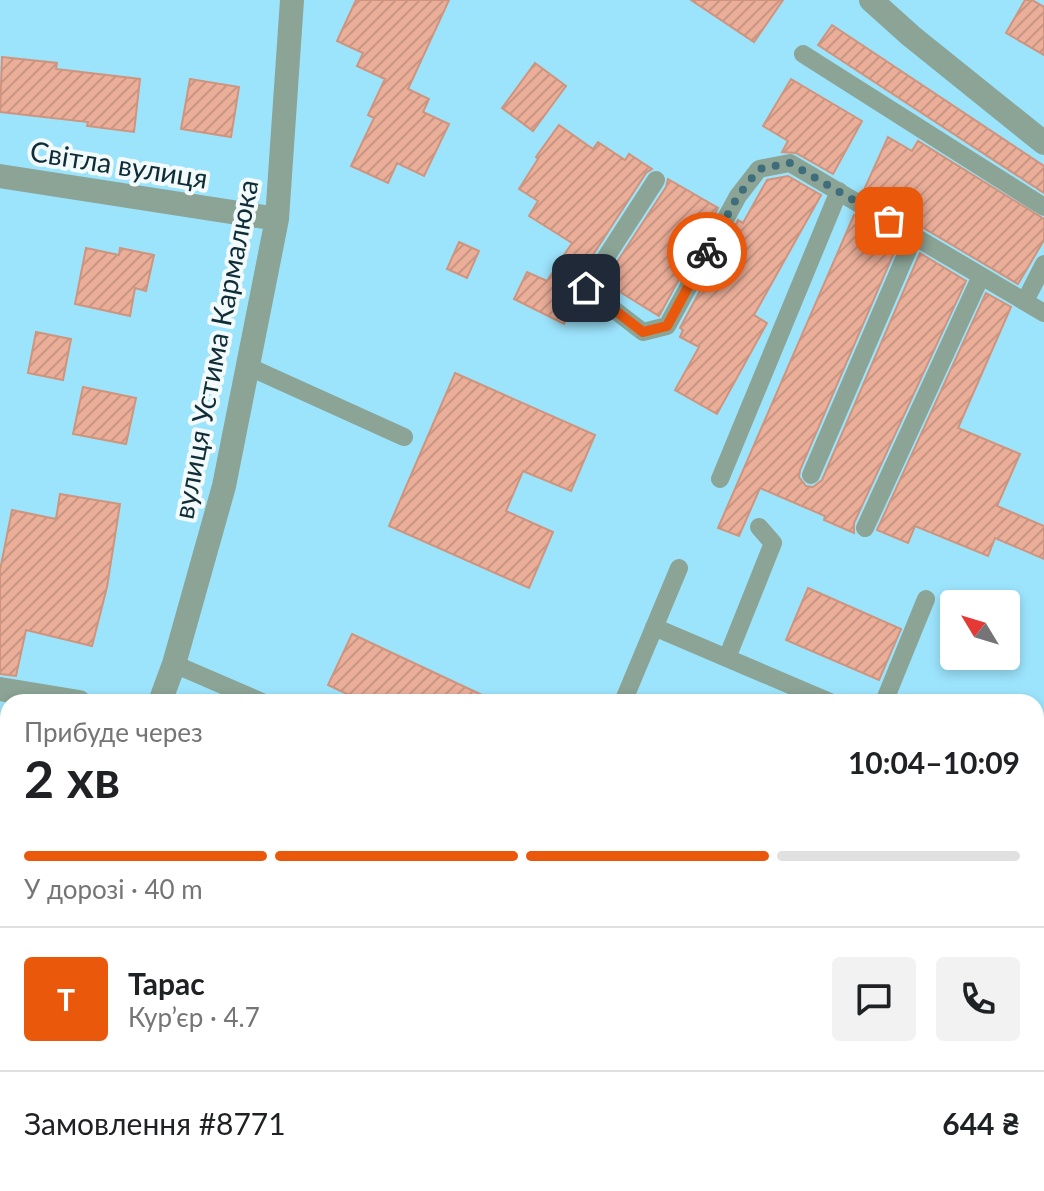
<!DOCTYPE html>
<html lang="uk">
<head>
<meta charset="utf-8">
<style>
	body { margin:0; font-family:Lato,sans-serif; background:#f2f2f2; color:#202124; height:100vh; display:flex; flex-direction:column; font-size:30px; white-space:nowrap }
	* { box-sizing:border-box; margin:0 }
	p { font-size:26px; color:#757577 }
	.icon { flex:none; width:44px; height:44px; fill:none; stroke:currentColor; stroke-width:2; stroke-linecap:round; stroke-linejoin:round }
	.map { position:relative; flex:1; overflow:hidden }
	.drawer { position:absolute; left:0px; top:694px; width:1044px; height:498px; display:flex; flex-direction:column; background:#fff; border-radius:24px 24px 0 0; box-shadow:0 4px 12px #0003 }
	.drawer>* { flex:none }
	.needle { width:52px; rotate:308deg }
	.tools { position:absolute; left:940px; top:590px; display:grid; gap:16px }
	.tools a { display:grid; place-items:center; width:80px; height:80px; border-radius:8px; background:#fff; box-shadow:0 4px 12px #0003; font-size:40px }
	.pin { position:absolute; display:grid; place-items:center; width:68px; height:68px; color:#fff; margin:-34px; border-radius:16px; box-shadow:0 4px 12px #0006 }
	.courier { position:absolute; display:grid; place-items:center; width:80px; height:80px; margin:-40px; border:6px solid #ea580c; border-radius:50%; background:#fff; color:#222; box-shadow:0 2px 10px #0007 }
	.headline em { font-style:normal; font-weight:700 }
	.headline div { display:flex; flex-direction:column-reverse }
	.headline { display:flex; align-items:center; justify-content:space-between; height:136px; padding:0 24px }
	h1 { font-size:52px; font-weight:700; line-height:60px }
	.bar { display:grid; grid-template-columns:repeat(4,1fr); gap:12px 8px; align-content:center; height:96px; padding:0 24px }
	.bar i { height:10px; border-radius:6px; background:#e0e0e0 }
	.bar .active { background:#ea580c }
	.bar p { grid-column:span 4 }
	.line { display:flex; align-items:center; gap:20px; padding:0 24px; border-top:2px solid #e0e0e0 }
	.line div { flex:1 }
	.round { display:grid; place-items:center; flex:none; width:84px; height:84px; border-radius:8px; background:#f2f2f2 }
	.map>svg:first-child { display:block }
	.green { fill:#faaedf }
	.building { fill:url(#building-hatch); stroke:#cf947e; stroke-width:2 }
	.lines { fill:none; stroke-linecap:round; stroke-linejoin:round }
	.lane { stroke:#8ba496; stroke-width:18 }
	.street { stroke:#8ba496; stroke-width:24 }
	.done { stroke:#406d7b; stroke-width:8; stroke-dasharray:0 14.4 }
	.route { stroke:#ea580c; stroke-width:10 }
	.labels { text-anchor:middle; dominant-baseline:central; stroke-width:8; stroke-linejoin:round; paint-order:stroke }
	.street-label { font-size:28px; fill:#0f2d36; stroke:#f3fafc }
</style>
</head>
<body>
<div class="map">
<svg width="1044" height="1191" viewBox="0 0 1044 1191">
	<defs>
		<pattern id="building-hatch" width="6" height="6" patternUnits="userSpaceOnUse" patternTransform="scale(2)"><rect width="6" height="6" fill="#ebae98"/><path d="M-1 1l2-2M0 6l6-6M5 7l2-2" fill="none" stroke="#c89684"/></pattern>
	</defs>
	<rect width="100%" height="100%" fill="#9ce4fc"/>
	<path class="green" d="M 34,1184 L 166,1184 L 163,1191 L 31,1191 Z"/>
	<path class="building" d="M 356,0 L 449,0 L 408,89 L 429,99 L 423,112 L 449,124 L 424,176 L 397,163 L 388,183 L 351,166 L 374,118 L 368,115 L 385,79 L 357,66 L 363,53 L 337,41 Z
		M 691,0 L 783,0 L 754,42 Z
		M 1025,0 L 1032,0 L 1044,7 L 1044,55 L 1006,33 Z
		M 832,25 L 1044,166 L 1044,193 L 818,45 Z
		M 2,57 L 57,63 L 56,69 L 140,79 L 134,132 L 87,126 L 88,122 L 0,112 Z
		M 535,63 L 566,86 L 533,131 L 502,108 Z
		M 190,79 L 239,87 L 231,137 L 181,129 Z
		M 791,79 L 862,121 L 833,174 L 796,153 L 782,152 L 788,141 L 763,126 Z
		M 559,125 L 593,149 L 598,142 L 625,160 L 629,154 L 652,169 L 646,173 L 576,281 L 574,288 L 577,296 L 564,324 L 514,299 L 527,272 L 547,281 L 572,243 L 529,216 L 538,201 L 519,189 L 538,159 L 536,157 Z
		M 888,137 L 912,151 L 918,141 L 1044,219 L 1044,240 L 1018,284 L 863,192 Z
		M 788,176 L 821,195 L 754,315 L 767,323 L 717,414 L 675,390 L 699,347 L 680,337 L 683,330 L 680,328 L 738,220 L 743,223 L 767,180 Z
		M 668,179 L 718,208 L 659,316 L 604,282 L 666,187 Z
		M 854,215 L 899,241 L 800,470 L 799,477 L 806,486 L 813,487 L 822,480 L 920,253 L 966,281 L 854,523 L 854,533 L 824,520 L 825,516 L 760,488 L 739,536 L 718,528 Z
		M 459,242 L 479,251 L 467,278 L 447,269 Z
		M 86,248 L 119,255 L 120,248 L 154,255 L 146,291 L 135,288 L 130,316 L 75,304 Z
		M 986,293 L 1011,307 L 958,428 L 1020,454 L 997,506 L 1044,526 L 1044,559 L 995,538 L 988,556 L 915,526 L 908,543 L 877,530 Z
		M 36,332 L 71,339 L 63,380 L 28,373 Z
		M 455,373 L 595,435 L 571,491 L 523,471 L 506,511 L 553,532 L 529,588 L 389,526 Z
		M 83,387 L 136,398 L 126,444 L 73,434 Z
		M 60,494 L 120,504 L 107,587 L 92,646 L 26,630 L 16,676 L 0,674 L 0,570 L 12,510 L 56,519 Z
		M 808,588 L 901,629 L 879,680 L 786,640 Z
		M 352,634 L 497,702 L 362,701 L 328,685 Z"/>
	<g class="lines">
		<path class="lane" d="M 803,54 L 1044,207
			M 656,180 L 586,288 L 643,332 L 667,326 L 738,196 L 759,169 L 790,163 L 1044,313
			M 1025,301 L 1044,264
			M 247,366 L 404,437
			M 811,475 L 914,236
			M 720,479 L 839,191
			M 865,528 L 981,276
			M 654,627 L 830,702
			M 727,658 L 773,543 L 759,527
			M 174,664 L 262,702
			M 623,702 L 679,568
			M 884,702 L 926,599
			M 1036,947 L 1044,951
			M 1002,1184 L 1015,1191
			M 208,1191 L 211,1184
			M 676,1191 L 679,1184
			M 915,1191 L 919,1184"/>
		<path class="street" d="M 871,0 L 911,36 L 1044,143
			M 0,176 L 277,219
			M 0,689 L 79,702
			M 160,702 L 174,664 L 224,486 L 277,219 L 292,0
			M 0,1088 L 8,1069"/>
	</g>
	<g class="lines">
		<path class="done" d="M 707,252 L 738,196 L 759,169 L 790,163 L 889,221"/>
		<path class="route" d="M 586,288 L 643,332 L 667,326 L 707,252"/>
	</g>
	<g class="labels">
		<g class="street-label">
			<text transform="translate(119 164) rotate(9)">Світла вулиця</text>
			<text transform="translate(215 349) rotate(-79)">вулиця Устима Кармалюка</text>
		</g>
	</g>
</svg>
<div class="tools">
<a><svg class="needle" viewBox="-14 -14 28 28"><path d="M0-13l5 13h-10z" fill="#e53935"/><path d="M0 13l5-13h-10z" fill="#757577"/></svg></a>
</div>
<div class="pin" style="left:889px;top:221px;background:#ea580c"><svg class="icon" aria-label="bag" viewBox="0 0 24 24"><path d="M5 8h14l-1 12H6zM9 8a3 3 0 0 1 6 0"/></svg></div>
<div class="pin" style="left:586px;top:288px;background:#1f2937"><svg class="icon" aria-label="home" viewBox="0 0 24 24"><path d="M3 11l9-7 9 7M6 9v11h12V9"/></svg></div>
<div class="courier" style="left:707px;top:252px"><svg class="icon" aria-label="bike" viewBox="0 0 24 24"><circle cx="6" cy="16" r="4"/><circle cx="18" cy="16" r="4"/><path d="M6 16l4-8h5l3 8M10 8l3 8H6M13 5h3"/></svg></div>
<section class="drawer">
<div class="headline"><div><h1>2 хв</h1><p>Прибуде через</p></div><em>10:04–10:09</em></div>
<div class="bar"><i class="active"></i><i class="active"></i><i class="active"></i><i></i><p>У дорозі · 40 m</p></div>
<div class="line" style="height:144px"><b class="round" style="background:#ea580c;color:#fff">Т</b><div><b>Тарас</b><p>Кур’єр · 4.7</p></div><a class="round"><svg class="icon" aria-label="chat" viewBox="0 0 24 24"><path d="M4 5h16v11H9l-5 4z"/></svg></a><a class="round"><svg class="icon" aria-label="phone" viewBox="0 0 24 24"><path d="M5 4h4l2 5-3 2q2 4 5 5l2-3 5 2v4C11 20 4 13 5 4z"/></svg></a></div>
<div class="line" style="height:104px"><div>Замовлення #8771</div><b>644 ₴</b></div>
</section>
</div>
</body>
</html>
